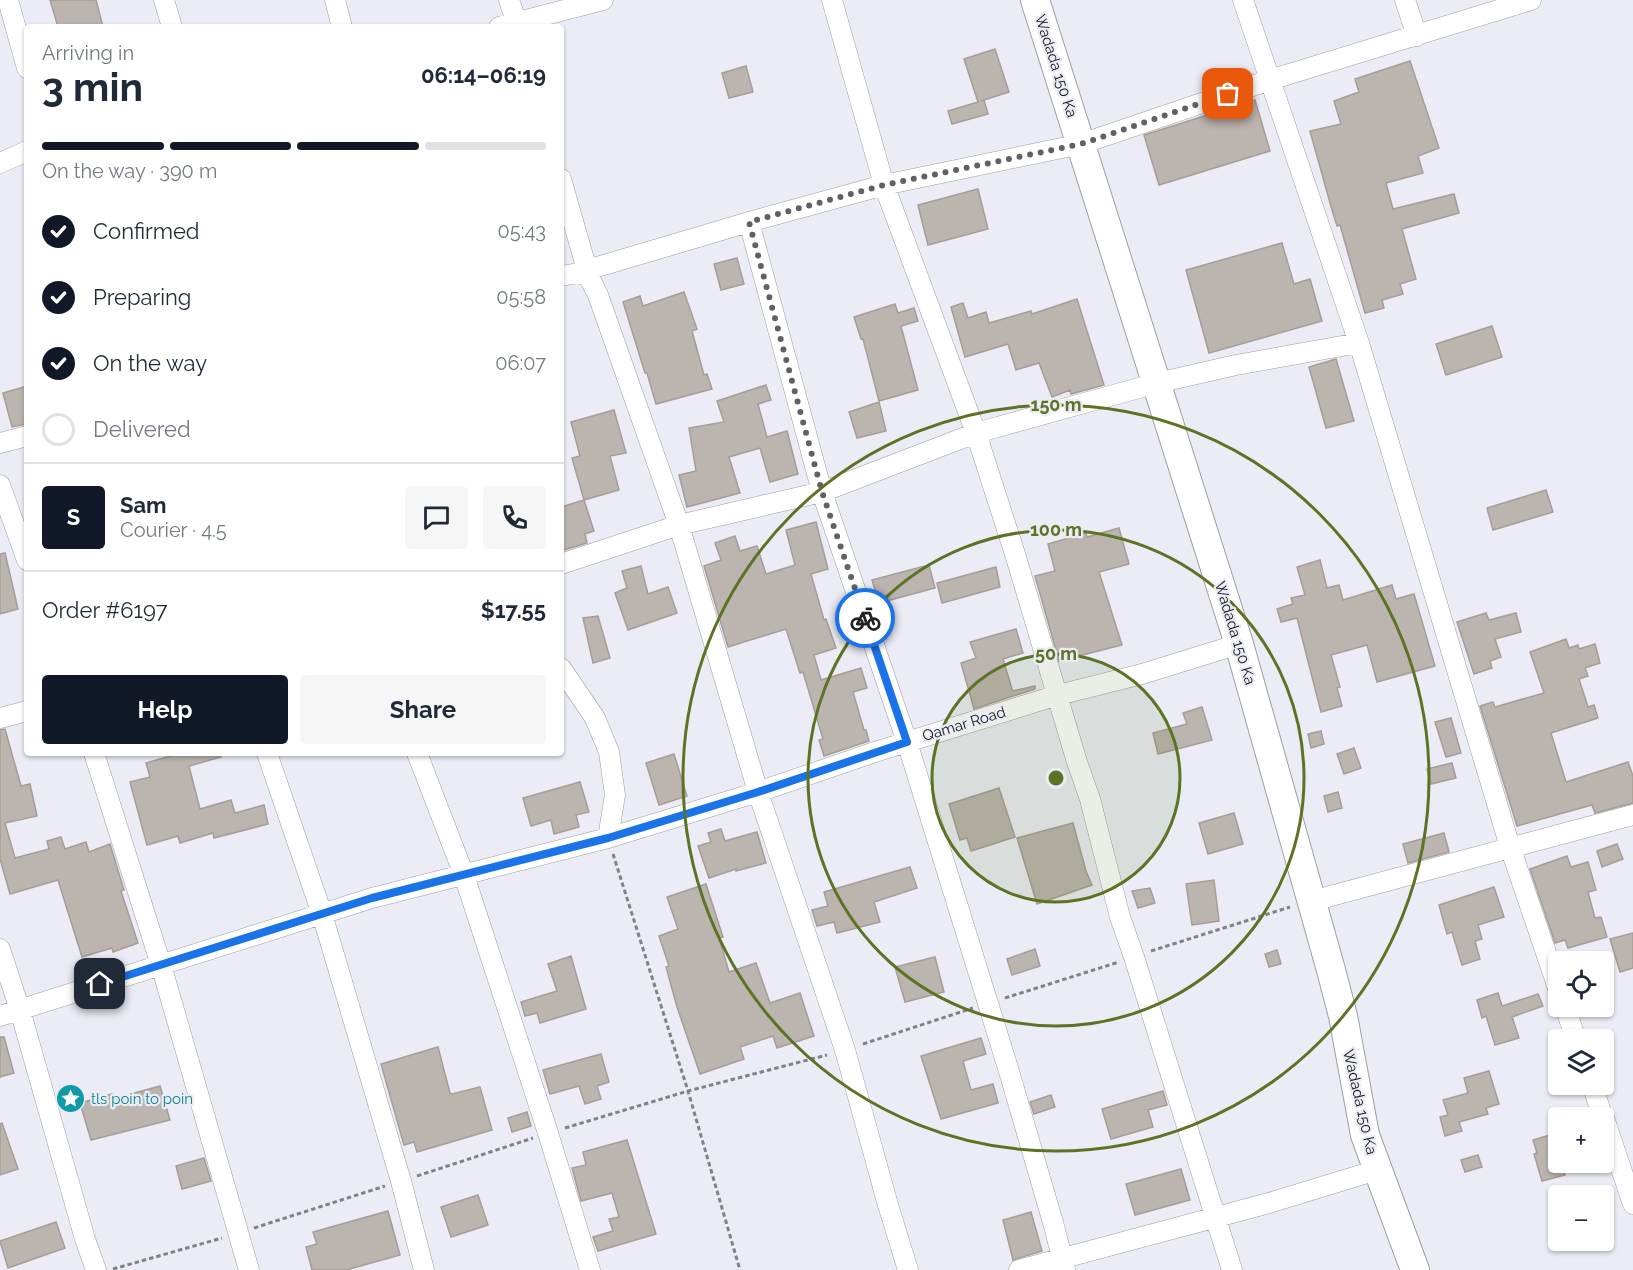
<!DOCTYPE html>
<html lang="en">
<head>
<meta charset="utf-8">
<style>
	body { margin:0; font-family:Raleway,sans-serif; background:#f6f6f7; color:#1f2937; height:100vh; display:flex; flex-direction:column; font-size:22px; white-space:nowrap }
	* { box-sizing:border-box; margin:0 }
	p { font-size:20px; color:#747a83 }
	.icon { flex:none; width:33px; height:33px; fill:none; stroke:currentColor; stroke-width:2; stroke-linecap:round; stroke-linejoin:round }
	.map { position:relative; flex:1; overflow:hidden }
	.side { position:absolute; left:24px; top:24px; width:540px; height:732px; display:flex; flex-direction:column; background:#fff; border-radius:6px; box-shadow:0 2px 4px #0004 }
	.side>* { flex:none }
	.buttons { position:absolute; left:1548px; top:951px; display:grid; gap:12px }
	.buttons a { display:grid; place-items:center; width:66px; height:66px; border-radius:6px; background:#fff; box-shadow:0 2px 4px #0004; font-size:30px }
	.pin { position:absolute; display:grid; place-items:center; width:51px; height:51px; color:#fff; margin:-26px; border-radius:12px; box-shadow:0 3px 9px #0006 }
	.courier { position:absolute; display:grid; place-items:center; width:60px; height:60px; margin:-30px; border:4px solid #1a73e8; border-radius:50%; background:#fff; color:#222; box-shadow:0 2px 8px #0007 }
	.headline em { font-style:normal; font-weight:700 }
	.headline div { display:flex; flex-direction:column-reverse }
	.headline { display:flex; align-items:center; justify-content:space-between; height:102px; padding:0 18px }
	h1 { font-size:39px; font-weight:700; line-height:45px }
	.bar { display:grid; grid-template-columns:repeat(4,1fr); gap:9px 6px; align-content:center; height:72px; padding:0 18px }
	.bar i { height:8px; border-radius:4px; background:#e0e1e3 }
	.bar .active { background:#111827 }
	.bar p { grid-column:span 4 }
	.line { display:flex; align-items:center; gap:15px; padding:0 18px; border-top:2px solid #e0e1e3 }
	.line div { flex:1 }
	.round { display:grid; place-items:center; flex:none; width:63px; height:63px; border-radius:6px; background:#f6f6f7 }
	ol { padding:0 18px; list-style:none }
	li { display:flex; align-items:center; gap:18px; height:66px }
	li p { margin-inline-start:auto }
	li .icon { padding:6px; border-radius:50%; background:#111827; color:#fff; stroke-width:4 }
	li:last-child { color:#747a83 }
	li i { width:33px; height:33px; border:3px solid #e0e1e3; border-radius:50% }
	.button { display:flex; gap:12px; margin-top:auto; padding:12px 18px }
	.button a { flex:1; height:69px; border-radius:6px; background:#111827; color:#fff; font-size:24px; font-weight:700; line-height:69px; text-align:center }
	.button a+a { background:#f6f6f7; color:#1f2937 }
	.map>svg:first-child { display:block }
	.building { fill:#bcb4af; stroke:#a69d98; stroke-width:1.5 }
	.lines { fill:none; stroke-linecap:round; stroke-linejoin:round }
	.street-casing { stroke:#9d9ea6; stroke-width:21 }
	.secondary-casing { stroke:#9d9ea6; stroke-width:30 }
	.path { stroke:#818187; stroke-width:3; stroke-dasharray:4.5 3; stroke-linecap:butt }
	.street { stroke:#fff; stroke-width:20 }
	.secondary { stroke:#fff; stroke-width:28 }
	.done { stroke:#606065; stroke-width:6; stroke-dasharray:0 10.8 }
	.route { stroke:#1a73e8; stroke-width:8 }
	.ring { fill:none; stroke:#5d7324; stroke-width:3 }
	.labels { text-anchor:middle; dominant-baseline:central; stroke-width:4.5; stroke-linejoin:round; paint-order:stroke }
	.street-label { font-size:15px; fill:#151518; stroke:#ebecf5 }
	.culture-label { font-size:15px; fill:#0d838f; stroke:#ebecf5; text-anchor:start }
	.centre { fill:#5d7324; stroke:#ebecf5; stroke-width:3 }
	.ring-label { font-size:18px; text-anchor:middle; font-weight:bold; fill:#5d7324; stroke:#ebecf5; stroke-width:4.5; stroke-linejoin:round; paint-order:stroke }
</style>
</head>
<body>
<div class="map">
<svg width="1633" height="1270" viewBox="0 0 1633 1270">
	<rect width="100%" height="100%" fill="#ebecf5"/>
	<path class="building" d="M 50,0 L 96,0 L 103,27 L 58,27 Z
		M 995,49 L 1009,92 L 981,101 L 984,100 L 988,114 L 952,124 L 948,111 L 978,102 L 964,59 Z
		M 1410,61 L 1439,148 L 1418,156 L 1423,173 L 1386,183 L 1393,209 L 1454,194 L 1459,213 L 1402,229 L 1416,279 L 1400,284 L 1403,294 L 1382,300 L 1384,308 L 1365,313 L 1340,225 L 1337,226 L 1332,210 L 1310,131 L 1341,124 L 1334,101 L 1359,92 L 1355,79 Z
		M 746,66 L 753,92 L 729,98 L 722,73 Z
		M 1255,100 L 1270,151 L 1159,185 L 1144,135 Z
		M 978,189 L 988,229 L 928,245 L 918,205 Z
		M 1282,243 L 1294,284 L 1310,279 L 1322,321 L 1209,353 L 1186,270 Z
		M 737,258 L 744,284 L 721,290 L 714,264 Z
		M 684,292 L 697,329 L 692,331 L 704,375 L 707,374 L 712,389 L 656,404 L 647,373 L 645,373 L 623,302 L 640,296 L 643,306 Z
		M 1077,299 L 1104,385 L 1071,394 L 1070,390 L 1052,397 L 1039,363 L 1016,370 L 1008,344 L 965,357 L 951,307 L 963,303 L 968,318 L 986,312 L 989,323 L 1031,311 L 1032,314 Z
		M 895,304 L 898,313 L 914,308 L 918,321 L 901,326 L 918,390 L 879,401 L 863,339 L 861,339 L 854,317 Z
		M 1492,326 L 1502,357 L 1446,375 L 1436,344 Z
		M 1336,359 L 1354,421 L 1326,428 L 1309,367 Z
		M 766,385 L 771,400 L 758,404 L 767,437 L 787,431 L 798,474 L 770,482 L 760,448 L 729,457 L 740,493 L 687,507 L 679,475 L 696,471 L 689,428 L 724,422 L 717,401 Z
		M 27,386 L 27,424 L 12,427 L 3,393 Z
		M 879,402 L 886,431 L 857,438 L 849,412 Z
		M 614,410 L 626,453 L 610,456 L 619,490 L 584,500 L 572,458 L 580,456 L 571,422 Z
		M 1546,490 L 1553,512 L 1493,530 L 1487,508 Z
		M 584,500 L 594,531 L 585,534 L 587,543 L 561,551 L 561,507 Z
		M 816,522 L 828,569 L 811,574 L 824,620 L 826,619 L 836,648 L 814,655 L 821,680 L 861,668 L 867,688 L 853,692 L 864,730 L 866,730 L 869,741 L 824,756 L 819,740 L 823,739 L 803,672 L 800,673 L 786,629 L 728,647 L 704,566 L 721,560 L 715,543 L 735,536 L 740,551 L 757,546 L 766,574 L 795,565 L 786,530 Z
		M 1119,528 L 1129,564 L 1099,572 L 1122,645 L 1059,661 L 1035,576 L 1055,571 L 1048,544 L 1086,533 L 1087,537 Z
		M 5,553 L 18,609 L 0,614 L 0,554 Z
		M 1320,560 L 1327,588 L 1339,585 L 1343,600 L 1392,585 L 1396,599 L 1414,594 L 1435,666 L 1377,682 L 1367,645 L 1331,655 L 1340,687 L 1337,688 L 1342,706 L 1321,712 L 1297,618 L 1281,622 L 1277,609 L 1293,604 L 1291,598 L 1305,595 L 1297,567 Z
		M 929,565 L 935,588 L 879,603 L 872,580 Z
		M 641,566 L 648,594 L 668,587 L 677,613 L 628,630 L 615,593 L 627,588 L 622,571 Z
		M 996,567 L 1000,587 L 942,603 L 937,583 Z
		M 1486,613 L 1489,620 L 1516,613 L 1521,632 L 1495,639 L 1501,657 L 1490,661 L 1492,668 L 1474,674 L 1457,622 Z
		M 598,616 L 610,658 L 593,663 L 583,618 Z
		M 1016,629 L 1023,653 L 1003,659 L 1012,689 L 1013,691 L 1035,686 L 1035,689 L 974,709 L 961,663 L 976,658 L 970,642 Z
		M 1566,639 L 1569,648 L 1578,645 L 1579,649 L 1595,644 L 1600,663 L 1585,668 L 1588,676 L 1579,679 L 1588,707 L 1594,705 L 1598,718 L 1551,733 L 1566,782 L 1628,762 L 1633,776 L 1633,803 L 1595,813 L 1592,805 L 1517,826 L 1480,706 L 1493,702 L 1495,707 L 1544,693 L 1530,652 Z
		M 1202,707 L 1212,740 L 1158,754 L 1153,733 L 1187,724 L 1183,713 Z
		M 1451,718 L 1461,753 L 1446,757 L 1435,722 Z
		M 5,729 L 21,786 L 30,784 L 37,816 L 5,823 L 15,858 L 49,849 L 47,841 L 61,837 L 65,849 L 86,842 L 89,852 L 110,844 L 124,890 L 121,891 L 138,943 L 113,952 L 112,948 L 82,957 L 58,880 L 10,894 L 0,859 L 0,730 Z
		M 1321,731 L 1324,744 L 1311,748 L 1308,734 Z
		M 1354,748 L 1361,768 L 1344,774 L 1337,754 Z
		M 181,753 L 221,753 L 221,757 L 189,766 L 200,809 L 231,800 L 235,813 L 264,805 L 268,824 L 214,838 L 213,833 L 180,843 L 178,836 L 147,845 L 130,782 L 150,777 L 146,763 Z
		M 674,754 L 687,796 L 659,805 L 646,763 Z
		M 1452,763 L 1456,778 L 1431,784 L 1427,769 Z
		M 580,782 L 589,812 L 576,815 L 579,827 L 554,834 L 551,820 L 531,826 L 523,798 Z
		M 999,788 L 1015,837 L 971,851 L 967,838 L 960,840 L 949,804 Z
		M 1338,792 L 1342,808 L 1328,812 L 1324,796 Z
		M 1234,813 L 1243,844 L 1208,854 L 1199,823 Z
		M 1073,823 L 1086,871 L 1092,885 L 1037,904 L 1017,838 Z
		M 721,829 L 725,841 L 757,832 L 766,863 L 736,871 L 736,869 L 709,878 L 698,846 L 711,842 L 708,833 Z
		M 1444,833 L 1449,852 L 1408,863 L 1403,844 Z
		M 1617,844 L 1623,859 L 1602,867 L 1597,851 Z
		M 1567,856 L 1571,867 L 1588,862 L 1596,890 L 1588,892 L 1595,918 L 1601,917 L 1607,937 L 1568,948 L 1565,940 L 1555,943 L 1530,869 Z
		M 910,867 L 917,888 L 874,902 L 880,922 L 837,933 L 834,922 L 817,926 L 812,910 L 828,906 L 824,892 Z
		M 1214,880 L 1219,921 L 1192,925 L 1186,884 Z
		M 706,884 L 723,937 L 719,938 L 729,972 L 756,963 L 770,1003 L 800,993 L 814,1036 L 777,1048 L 773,1036 L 740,1047 L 744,1059 L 700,1074 L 677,1007 L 666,967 L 669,966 L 659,936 L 678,929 L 667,897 Z
		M 1494,887 L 1504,917 L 1478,925 L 1482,939 L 1475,941 L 1480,959 L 1462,965 L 1452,932 L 1447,934 L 1439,905 Z
		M 1150,888 L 1155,903 L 1138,908 L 1132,891 Z
		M 1633,933 L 1633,968 L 1620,972 L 1610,939 Z
		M 1035,949 L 1040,966 L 1012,975 L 1007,959 Z
		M 1277,950 L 1281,964 L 1269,967 L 1265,954 Z
		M 571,956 L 586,1009 L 540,1023 L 537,1013 L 525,1016 L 521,1002 L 557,991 L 548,964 Z
		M 935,957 L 944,992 L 905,1002 L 895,967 Z
		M 1498,993 L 1502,1006 L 1538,994 L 1543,1006 L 1512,1017 L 1519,1038 L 1495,1045 L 1486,1016 L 1482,1018 L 1477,1000 Z
		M 0,1037 L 4,1037 L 14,1073 L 0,1077 Z
		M 981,1038 L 986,1054 L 963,1061 L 971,1090 L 993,1084 L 998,1103 L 941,1119 L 921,1056 Z
		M 438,1047 L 450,1093 L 452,1094 L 480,1087 L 492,1130 L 417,1152 L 414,1142 L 404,1145 L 381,1064 Z
		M 601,1054 L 609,1082 L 597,1086 L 601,1099 L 585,1104 L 579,1086 L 550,1094 L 543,1070 Z
		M 1489,1071 L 1499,1104 L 1486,1108 L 1488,1114 L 1459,1122 L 1462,1131 L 1445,1136 L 1440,1117 L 1448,1115 L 1443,1100 L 1468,1093 L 1464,1078 Z
		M 160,1086 L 170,1120 L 91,1140 L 80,1103 L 112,1094 L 113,1099 Z
		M 1163,1091 L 1167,1105 L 1148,1110 L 1153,1127 L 1111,1139 L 1102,1109 Z
		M 1051,1095 L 1055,1107 L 1034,1114 L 1030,1102 Z
		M 527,1112 L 531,1126 L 512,1132 L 508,1118 Z
		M 2,1123 L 18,1169 L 0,1175 L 0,1124 Z
		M 1550,1135 L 1554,1148 L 1557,1147 L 1558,1153 L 1558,1162 L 1561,1162 L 1565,1175 L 1542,1181 L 1534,1154 L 1537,1153 L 1533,1140 Z
		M 627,1140 L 656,1234 L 598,1251 L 593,1237 L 613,1231 L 609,1219 L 619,1217 L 612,1193 L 581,1201 L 572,1168 L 586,1165 L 583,1152 Z
		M 1478,1155 L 1482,1167 L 1465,1172 L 1461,1160 Z
		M 204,1158 L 211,1181 L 182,1189 L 176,1166 Z
		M 1181,1169 L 1190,1200 L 1135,1215 L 1126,1184 Z
		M 478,1195 L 488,1225 L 451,1237 L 441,1207 Z
		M 388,1211 L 400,1255 L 346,1270 L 312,1270 L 306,1247 L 317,1244 L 313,1232 Z
		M 1031,1212 L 1042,1251 L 1013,1260 L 1003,1220 Z
		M 56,1222 L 65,1248 L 8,1268 L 0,1241 Z"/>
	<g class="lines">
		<defs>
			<path id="street" d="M 8,0 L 27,68
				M 164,0 L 172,27
				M 335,0 L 342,27
				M 509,0 L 518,27
				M 832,0 L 884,185 L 976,433 L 1015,554 L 1077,762 L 1090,799 L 1120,917 L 1134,957 L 1232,1270
				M 1243,0 L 1359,343 L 1510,847 L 1558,988
				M 1405,0 L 1417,36
				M 499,27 L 603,0
				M 0,163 L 27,151
				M 561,179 L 589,277
				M 749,222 L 822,492 L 907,742 L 1008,1068 L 1054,1226 L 1065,1270
				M 587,270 L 749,222 L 884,185 L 1081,144 L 1270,80 L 1531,0
				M 561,276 L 579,273 L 589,277 L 598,295 L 679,525 L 758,792 L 845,1050 L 888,1205 L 908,1270
				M 0,443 L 27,436
				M 0,485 L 27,560
				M 561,564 L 679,525 L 822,492 L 976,433 L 1157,383 L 1236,365 L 1359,343
				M 561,668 L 595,718 L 609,752 L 615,795 L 608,838
				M 0,718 L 27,711
				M 94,753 L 161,965 L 249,1270
				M 267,753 L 322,914 L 401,1181 L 424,1270
				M 417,753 L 464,875 L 548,1133 L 590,1270
				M 1312,901 L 1633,815
				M 0,949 L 20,1010 L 85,1239 L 96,1270
				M 1565,1006 L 1576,1040
				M 0,1016 L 372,898 L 608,838 L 758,792 L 878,751 L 1058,695 L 1142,674 L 1239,644
				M 1592,1084 L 1603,1118
				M 1604,1118 L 1633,1204
				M 1019,1270 L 1269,1203 L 1377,1170"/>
			<path id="secondary" d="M 1035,0 L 1239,644 L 1331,970 L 1343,1016 L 1365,1135 L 1415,1270"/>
		</defs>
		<use href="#street" class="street-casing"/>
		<use href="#secondary" class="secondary-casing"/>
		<path class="path" d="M 613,854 L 688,1091 L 740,1270
			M 1151,951 L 1290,907
			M 1005,998 L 1119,962
			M 863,1044 L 973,1008
			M 565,1128 L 688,1091 L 827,1055
			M 417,1176 L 533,1138
			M 254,1228 L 385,1186
			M 113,1269 L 222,1238"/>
		<use href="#street" class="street"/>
		<use href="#secondary" class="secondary"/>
	</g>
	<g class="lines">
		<path class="done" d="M 865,618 L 822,492 L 749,222 L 884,185 L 1081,144 L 1228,94"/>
		<path class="route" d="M 100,984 L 372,898 L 608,838 L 758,792 L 907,742 L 865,618"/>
	</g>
	<circle cx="1056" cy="778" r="124" fill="#5d7324" fill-opacity=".12"/>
	<g class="ring">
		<circle cx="1056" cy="778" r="124"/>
		<circle cx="1056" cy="778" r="248"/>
		<circle cx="1056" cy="778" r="373"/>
	</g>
	<defs>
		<symbol id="sight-disc" viewBox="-11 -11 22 22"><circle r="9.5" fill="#0f9aa8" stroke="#ebecf5"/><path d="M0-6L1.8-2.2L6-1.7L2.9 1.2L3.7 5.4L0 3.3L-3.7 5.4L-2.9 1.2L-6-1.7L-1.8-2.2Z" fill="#fff"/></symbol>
	</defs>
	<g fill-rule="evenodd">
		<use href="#sight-disc" x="54" y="1082" width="33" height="33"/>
	</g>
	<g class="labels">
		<g class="street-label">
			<text transform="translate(1056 66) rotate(72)">Wadada 150 Ka</text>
			<text transform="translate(1235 633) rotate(73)">Wadada 150 Ka</text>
			<text transform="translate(964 724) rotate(-17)">Qamar Road</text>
			<text transform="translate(1360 1102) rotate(77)">Wadada 150 Ka</text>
		</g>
		<g class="culture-label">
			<text x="91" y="1099">tls poin to poin</text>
		</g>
	</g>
	<circle cx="1056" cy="778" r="9" class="centre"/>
	<g class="ring-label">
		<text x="1056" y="411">150 m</text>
		<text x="1056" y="536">100 m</text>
		<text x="1056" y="660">50 m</text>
	</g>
</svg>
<div class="buttons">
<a><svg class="icon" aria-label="locate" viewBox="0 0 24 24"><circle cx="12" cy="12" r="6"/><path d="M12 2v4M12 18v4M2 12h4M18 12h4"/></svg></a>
<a><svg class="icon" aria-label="layers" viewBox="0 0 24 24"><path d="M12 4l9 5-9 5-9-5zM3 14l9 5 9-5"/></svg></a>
<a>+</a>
<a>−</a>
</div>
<div class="pin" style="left:1228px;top:94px;background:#ea580c"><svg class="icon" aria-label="bag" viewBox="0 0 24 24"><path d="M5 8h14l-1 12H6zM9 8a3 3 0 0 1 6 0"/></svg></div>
<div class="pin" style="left:100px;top:984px;background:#1f2937"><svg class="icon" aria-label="home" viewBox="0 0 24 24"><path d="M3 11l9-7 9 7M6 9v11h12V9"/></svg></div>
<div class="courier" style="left:865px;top:618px"><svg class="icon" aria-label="bike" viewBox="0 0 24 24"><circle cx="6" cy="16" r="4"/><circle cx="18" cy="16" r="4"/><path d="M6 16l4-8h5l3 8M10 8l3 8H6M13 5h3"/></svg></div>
<section class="side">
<div class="headline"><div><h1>3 min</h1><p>Arriving in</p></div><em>06:14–06:19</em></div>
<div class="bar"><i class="active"></i><i class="active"></i><i class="active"></i><i></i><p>On the way · 390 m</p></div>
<ol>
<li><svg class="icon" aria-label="check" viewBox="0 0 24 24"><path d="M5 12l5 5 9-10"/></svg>Confirmed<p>05:43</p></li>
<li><svg class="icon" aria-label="check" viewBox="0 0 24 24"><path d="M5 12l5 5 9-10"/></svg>Preparing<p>05:58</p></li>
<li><svg class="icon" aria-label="check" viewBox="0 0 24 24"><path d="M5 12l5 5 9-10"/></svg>On the way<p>06:07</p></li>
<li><i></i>Delivered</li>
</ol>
<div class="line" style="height:108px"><b class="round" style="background:#111827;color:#fff">S</b><div><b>Sam</b><p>Courier · 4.5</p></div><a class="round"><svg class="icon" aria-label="chat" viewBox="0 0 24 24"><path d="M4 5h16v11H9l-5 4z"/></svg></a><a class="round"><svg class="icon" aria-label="phone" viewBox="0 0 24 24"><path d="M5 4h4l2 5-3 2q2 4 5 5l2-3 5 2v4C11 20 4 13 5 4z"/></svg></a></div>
<div class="line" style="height:78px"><div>Order #6197</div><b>$17.55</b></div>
<div class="button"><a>Help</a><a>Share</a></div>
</section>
</div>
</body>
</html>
